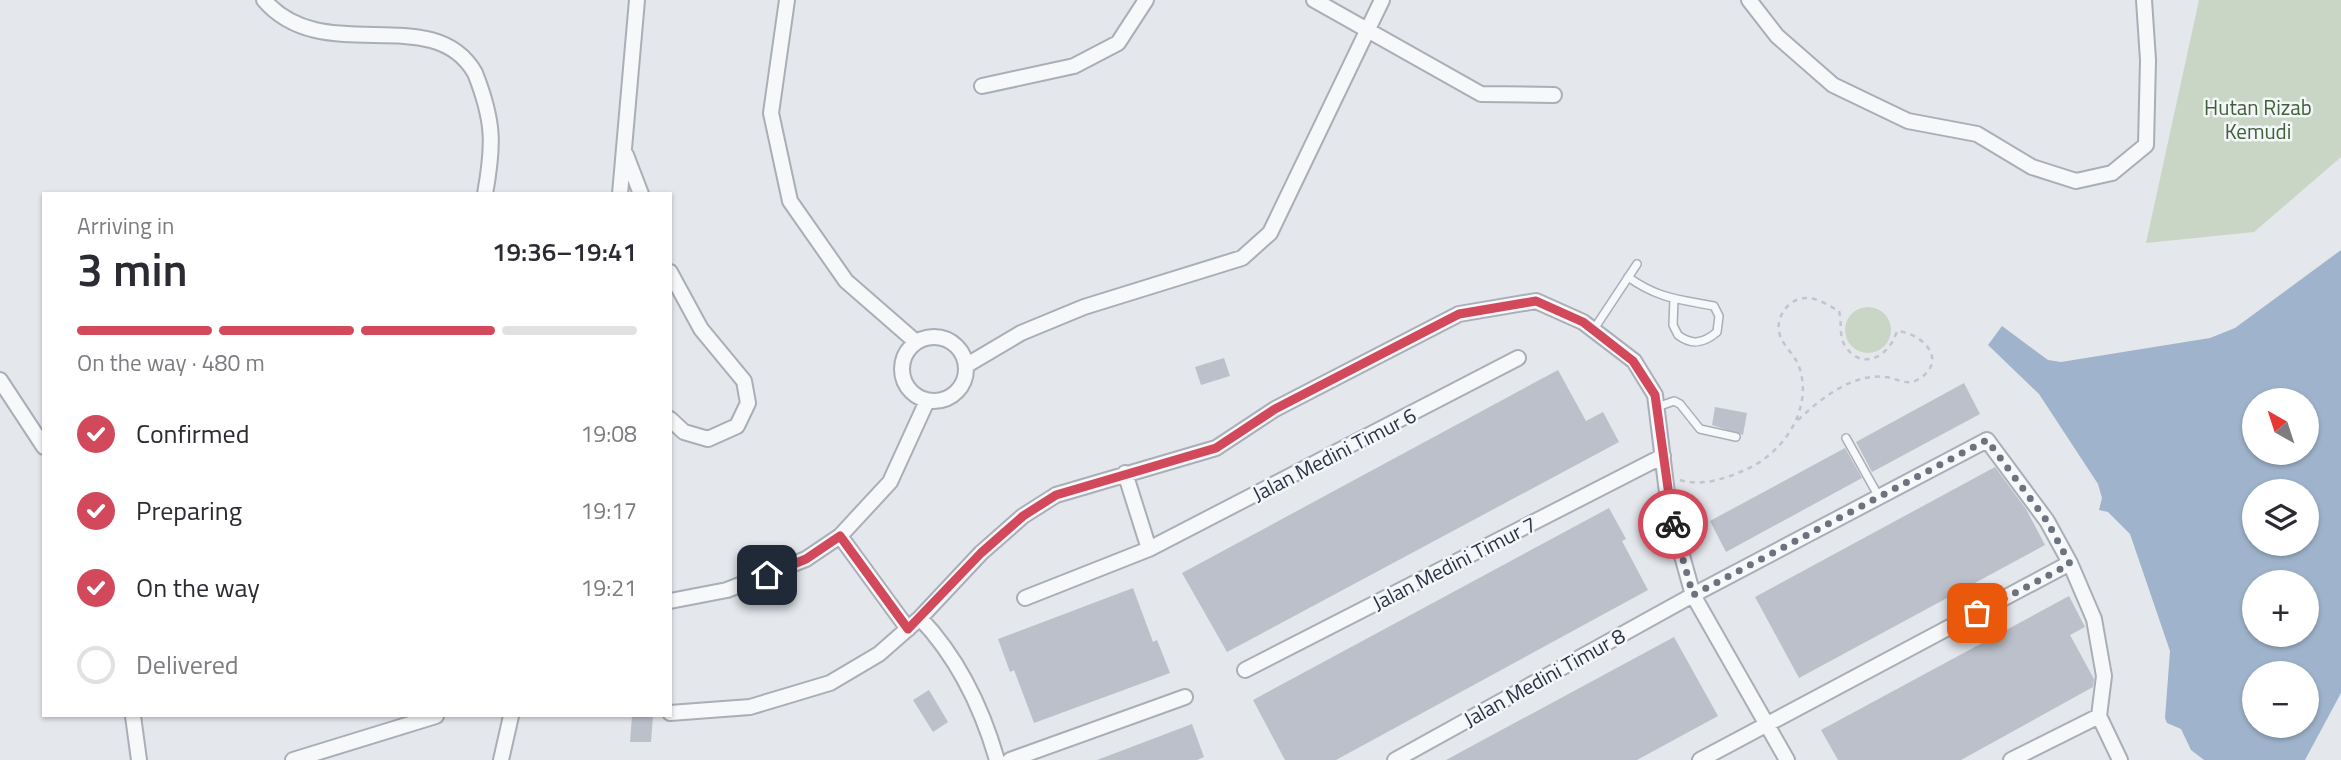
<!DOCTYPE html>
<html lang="en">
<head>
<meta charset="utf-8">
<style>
	body { margin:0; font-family:"Titillium Web",sans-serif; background:#f2f2f3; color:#2b2b33; height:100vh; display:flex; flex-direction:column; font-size:26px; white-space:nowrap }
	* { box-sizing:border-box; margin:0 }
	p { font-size:23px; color:#7c7c81 }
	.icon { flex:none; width:38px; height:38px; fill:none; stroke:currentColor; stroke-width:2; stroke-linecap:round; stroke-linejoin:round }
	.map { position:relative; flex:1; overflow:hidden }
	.drawer { position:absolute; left:42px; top:192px; width:630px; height:525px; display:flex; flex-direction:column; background:#fff; border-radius:0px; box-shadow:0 2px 5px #0004 }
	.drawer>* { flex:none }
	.needle { width:46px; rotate:321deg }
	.buttons { position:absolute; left:2242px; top:388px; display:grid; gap:14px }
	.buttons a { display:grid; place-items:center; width:77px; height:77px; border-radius:50%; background:#fff; box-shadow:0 2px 5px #0004; font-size:35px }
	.pin { position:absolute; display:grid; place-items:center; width:60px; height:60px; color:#fff; margin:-30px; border-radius:14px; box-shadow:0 4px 10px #0006 }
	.courier { position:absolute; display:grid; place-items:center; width:70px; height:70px; margin:-35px; border:5px solid #d1495b; border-radius:50%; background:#fff; color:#222; box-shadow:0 2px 9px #0007 }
	.summary em { font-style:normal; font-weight:600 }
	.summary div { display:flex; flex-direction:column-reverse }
	.summary { display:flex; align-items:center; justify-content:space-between; height:119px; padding:0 35px }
	h1 { font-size:46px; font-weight:600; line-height:52px }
	.bar { display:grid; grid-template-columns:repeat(4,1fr); gap:10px 7px; align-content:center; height:84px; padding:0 35px }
	.bar i { height:9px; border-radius:5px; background:#e1e1e2 }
	.bar .selected { background:#d1495b }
	.bar p { grid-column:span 4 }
	ol { padding:0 35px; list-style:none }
	li { display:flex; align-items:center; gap:21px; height:77px }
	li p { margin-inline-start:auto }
	li .icon { padding:7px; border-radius:50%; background:#d1495b; color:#fff; stroke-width:4 }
	li:last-child { color:#7c7c81 }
	li i { width:38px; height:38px; border:4px solid #e1e1e2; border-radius:50% }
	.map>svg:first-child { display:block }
	.green { fill:#c9d6c5 }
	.water { fill:#9fb4cc; fill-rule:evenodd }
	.building { fill:#bbc0ca }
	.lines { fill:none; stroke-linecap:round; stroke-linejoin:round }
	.lane-casing { stroke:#a9aeb7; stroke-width:10 }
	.street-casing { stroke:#a9aeb7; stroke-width:18 }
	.path { stroke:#c2c5cb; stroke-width:2.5; stroke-dasharray:5 5; stroke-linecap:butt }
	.lane { stroke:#f7f8fa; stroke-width:7 }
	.street { stroke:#f7f8fa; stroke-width:14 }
	.done { stroke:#6c737f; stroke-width:7; stroke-dasharray:0 12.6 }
	.route { stroke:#d1495b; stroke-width:9 }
	.labels { text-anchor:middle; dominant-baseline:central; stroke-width:5; stroke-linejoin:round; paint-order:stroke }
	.park-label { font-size:21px; fill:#3f6138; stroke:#f4f6f9 }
	.street-label { font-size:21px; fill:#2b3445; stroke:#f4f6f9 }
</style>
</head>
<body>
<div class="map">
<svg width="2341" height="760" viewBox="0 0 2341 760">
	<rect width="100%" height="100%" fill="#e4e7ec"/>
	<path class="green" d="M 2199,0 L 2341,0 L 2341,157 L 2254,232 L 2146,243 Z
		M1845 330a23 23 0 1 1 46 0a23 23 0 1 1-46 0Z"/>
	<path class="water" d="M 2341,250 L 2341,693 L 2305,760 L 2204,760 L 2191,750 L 2181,729 L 2167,723 L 2165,718 L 2170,651 L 2130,534 L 2108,512 L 2099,510 L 2102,498 L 2098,484 L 2039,394 L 1988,345 L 2002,326 L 2048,360 L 2061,362 L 2210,338 L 2235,328 ZM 2254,401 L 2306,401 L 2306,453 L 2254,453 ZM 2254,492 L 2306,492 L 2306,544 L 2254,544 ZM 2254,583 L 2306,583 L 2306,635 L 2254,635 ZM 2254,674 L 2306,674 L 2306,726 L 2254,726 Z"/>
	<path class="building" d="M 1224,358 L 1230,376 L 1201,385 L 1195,367 Z
		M 1558,370 L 1586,421 L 1603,412 L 1619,442 L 1227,652 L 1182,573 Z
		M 1964,383 L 1980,414 L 1872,472 L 1856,442 Z
		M 1715,407 L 1747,413 L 1743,435 L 1712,425 Z
		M 1845,448 L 1862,478 L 1726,552 L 1710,521 Z
		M 1995,467 L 2026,509 L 2045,545 L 1799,678 L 1755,597 Z
		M 1609,508 L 1626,539 L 1622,541 L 1648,590 L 1336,760 L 1285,760 L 1253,700 Z
		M 1133,588 L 1153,642 L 1157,640 L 1170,673 L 1034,723 L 1014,670 L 1010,672 L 998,639 Z
		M 2069,596 L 2085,627 L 2070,635 L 2094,679 L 2093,687 L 1961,760 L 1838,760 L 1821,730 Z
		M 1674,637 L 1718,716 L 1637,760 L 1446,760 Z
		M 929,690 L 948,722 L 933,732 L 913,700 Z
		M 632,716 L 653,716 L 651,742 L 630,742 Z
		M 1192,724 L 1204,757 L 1197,760 L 1097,760 Z"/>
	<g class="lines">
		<defs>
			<path id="lane" d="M 1628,277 C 1659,299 1678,299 1714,306 L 1719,316 L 1717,332 C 1704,343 1692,346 1678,335 L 1673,325 L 1674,299
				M 1594,329 L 1637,264
				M 1657,407 L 1674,401 L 1680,404 L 1700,429 L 1736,437
				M 1846,438 L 1879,497"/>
			<path id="street" d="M 264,0 C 323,69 433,0 475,73 C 494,121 494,144 485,194
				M 787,0 L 771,113 L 790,201 L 846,281 L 916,342
				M 1314,0 L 1481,94 L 1554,95
				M 1749,0 L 1777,36 L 1833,85 L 1908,121 L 1977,134 L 2032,167 L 2076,181 L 2112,173 L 2146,145 L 2148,60 L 2144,0
				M 982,86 L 1074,66 L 1118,43 L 1146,0
				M 626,155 L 641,194
				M 620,194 L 637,0
				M 670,272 L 701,329 L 744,381 L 748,403 L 737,426 L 708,439 L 684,432 L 670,419
				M902 369a32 32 0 1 1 64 0a32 32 0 1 1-64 0Z
				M 967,365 L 1021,333 L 1084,307 L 1242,258 L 1270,233 L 1382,0
				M 0,380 L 44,447
				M 1125,473 L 1149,549
				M 840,536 L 908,629
				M 1025,598 L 1149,549 L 1518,358
				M 670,601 L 727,590 L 806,559 L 840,536 L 890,482 L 927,401
				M 920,618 C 958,658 982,708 997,760
				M 1245,670 L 1663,456
				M 670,713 L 750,707 L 830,683 L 879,654 L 920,618 L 981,553 L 1023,516 L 1056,495 L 1216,448 L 1275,409 L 1459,314 L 1536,301 L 1583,322 L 1634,361 L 1655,395 L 1669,509 L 1693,595 L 1787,760
				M 133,716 L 139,760
				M 293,760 L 436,716
				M 501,760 L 511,716
				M 1010,760 L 1185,697
				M 1395,760 L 1693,595 L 1987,440 L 2047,521 L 2070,563 L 2094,619 L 2104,676 L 2099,716 L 2120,760
				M 1700,760 L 2070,563
				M 2011,760 L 2099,716"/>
		</defs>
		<use href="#lane" class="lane-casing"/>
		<use href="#street" class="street-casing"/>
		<path class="path" d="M 1680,480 C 1703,487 1727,478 1747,469 C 1785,452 1815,406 1798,364 C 1793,353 1782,345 1779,332 C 1776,317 1788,299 1805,298 C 1817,297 1829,306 1839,311 C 1842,322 1839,334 1844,344 C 1860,372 1889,358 1897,331 C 1925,334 1949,362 1917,380 C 1905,386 1897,378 1885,377 C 1851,373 1818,401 1796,422"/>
		<use href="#lane" class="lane"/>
		<use href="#street" class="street"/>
	</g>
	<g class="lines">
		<path class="done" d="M 1673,524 L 1693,595 L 1987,440 L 2047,521 L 2070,564 L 1977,613"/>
		<path class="route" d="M 767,575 L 806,559 L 840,536 L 908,629 L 981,553 L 1023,516 L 1056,495 L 1216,448 L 1275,409 L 1459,314 L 1536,301 L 1583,322 L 1633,361 L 1655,395 L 1673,524"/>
	</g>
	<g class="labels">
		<g class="park-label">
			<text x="2258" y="107">Hutan Rizab<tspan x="2258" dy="24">Kemudi</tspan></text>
		</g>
		<g class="street-label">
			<text transform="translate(1334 454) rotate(-27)">Jalan Medini Timur 6</text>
			<text transform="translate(1454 563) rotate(-27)">Jalan Medini Timur 7</text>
			<text transform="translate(1544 677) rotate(-29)">Jalan Medini Timur 8</text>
		</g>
	</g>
</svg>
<div class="buttons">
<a><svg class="needle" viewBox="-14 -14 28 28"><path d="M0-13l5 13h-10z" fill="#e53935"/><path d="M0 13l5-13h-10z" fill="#7c7c81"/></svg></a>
<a><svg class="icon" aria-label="layers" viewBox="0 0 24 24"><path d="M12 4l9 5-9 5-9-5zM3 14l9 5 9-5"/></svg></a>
<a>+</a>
<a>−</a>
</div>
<div class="pin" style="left:1977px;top:613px;background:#ea580c"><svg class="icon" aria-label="bag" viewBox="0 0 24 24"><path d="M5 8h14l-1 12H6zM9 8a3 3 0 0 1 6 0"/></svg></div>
<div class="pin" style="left:767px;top:575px;background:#1f2937"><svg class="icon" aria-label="home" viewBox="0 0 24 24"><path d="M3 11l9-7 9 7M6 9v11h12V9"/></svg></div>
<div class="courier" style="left:1673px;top:524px"><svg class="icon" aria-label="bike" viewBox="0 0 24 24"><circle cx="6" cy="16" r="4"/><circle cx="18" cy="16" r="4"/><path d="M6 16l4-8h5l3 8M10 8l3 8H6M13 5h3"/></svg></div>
<section class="drawer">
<div class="summary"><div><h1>3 min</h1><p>Arriving in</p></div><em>19:36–19:41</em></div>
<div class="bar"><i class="selected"></i><i class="selected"></i><i class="selected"></i><i></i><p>On the way · 480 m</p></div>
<ol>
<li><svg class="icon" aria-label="check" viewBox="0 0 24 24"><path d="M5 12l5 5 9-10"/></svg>Confirmed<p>19:08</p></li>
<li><svg class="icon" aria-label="check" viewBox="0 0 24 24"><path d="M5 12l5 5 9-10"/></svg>Preparing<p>19:17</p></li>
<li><svg class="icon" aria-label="check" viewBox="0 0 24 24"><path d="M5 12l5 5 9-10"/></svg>On the way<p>19:21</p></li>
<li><i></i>Delivered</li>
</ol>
</section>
</div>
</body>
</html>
